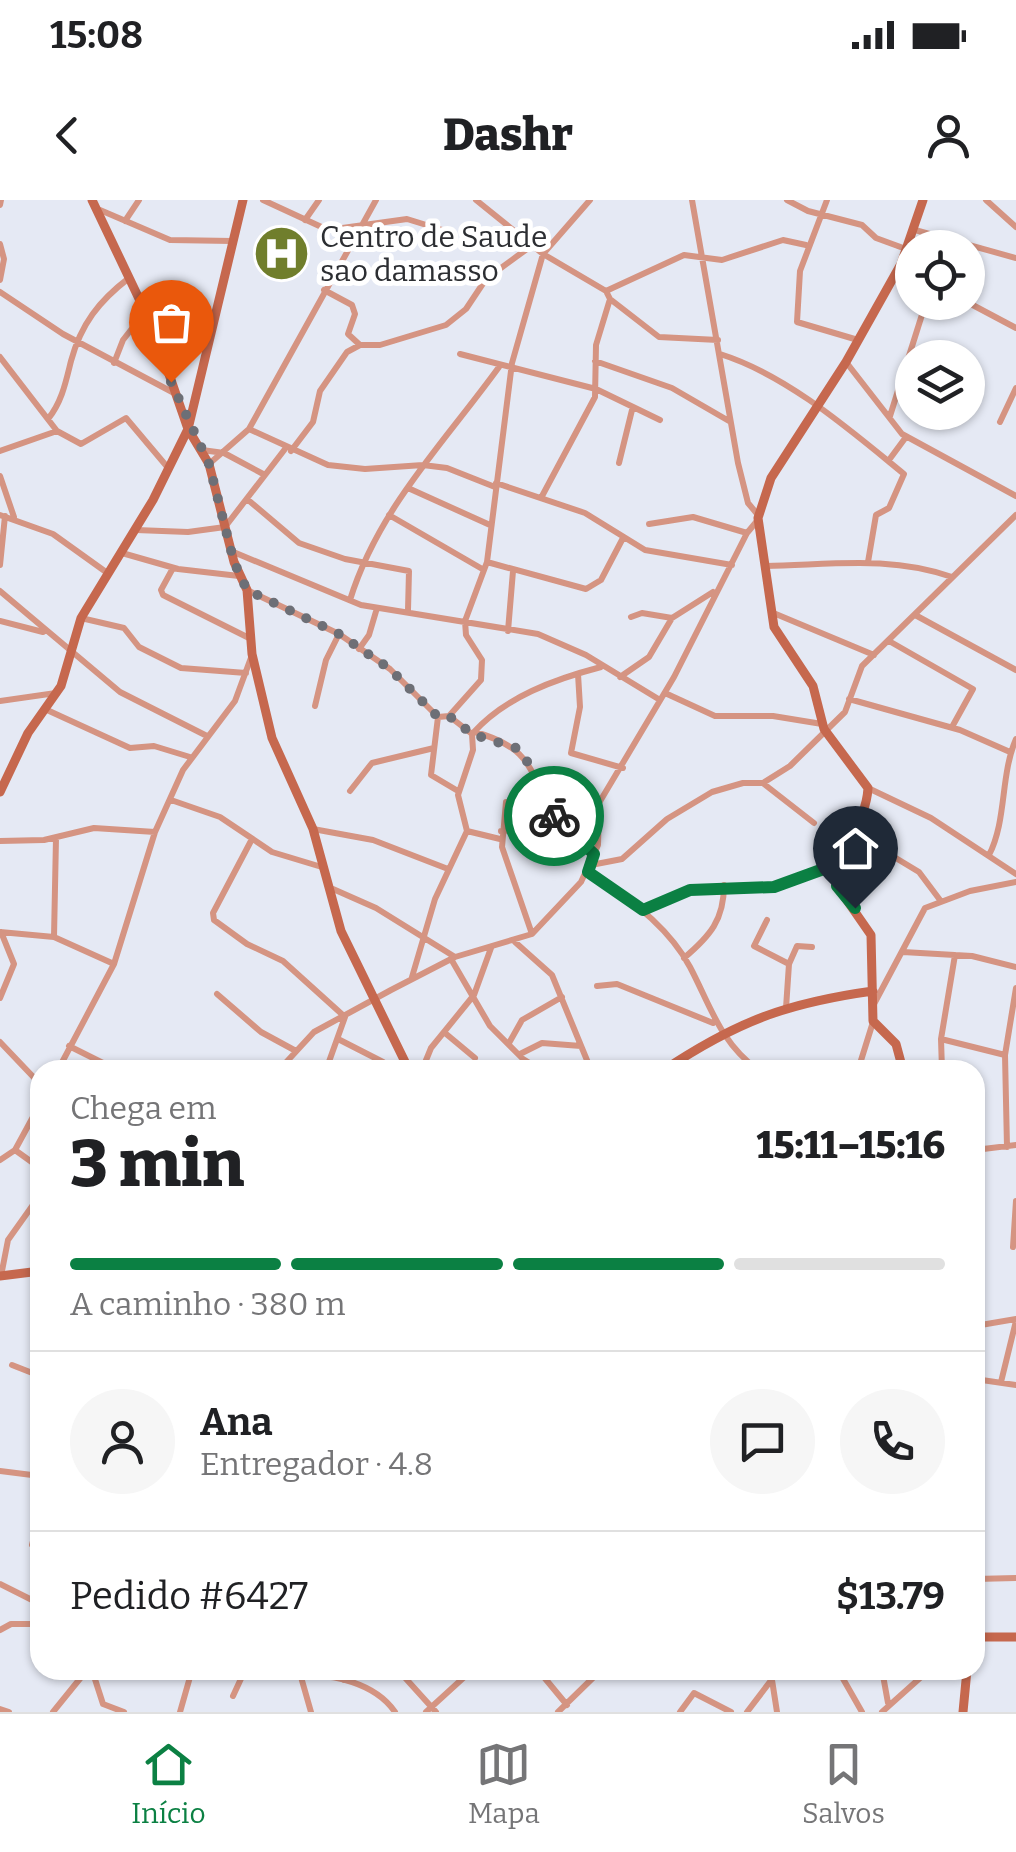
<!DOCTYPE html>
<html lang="pt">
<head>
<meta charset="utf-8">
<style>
	body { margin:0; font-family:Bitter,serif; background:#f6f6f6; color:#202124; height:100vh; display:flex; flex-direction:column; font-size:38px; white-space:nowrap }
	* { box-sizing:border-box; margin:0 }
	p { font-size:32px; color:#757577 }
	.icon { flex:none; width:55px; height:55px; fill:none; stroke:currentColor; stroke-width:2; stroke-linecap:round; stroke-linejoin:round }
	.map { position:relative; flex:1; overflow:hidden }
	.drawer { position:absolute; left:30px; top:860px; width:955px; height:620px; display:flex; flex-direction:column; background:#fff; border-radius:30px; box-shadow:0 2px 8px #0004 }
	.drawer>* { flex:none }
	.controls { position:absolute; left:895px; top:30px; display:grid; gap:20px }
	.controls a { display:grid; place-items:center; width:90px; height:90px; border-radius:50%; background:#fff; box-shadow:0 2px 8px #0004; font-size:50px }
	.pin { position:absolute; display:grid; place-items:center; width:85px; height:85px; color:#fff; margin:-102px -42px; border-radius:50% 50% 50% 0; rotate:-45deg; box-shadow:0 0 10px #0007 }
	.pin .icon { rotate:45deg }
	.courier { position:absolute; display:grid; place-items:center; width:100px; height:100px; margin:-50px; border:8px solid #0b8043; border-radius:50%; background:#fff; color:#222; box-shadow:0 2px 12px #0007 }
	.summary em { font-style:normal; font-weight:800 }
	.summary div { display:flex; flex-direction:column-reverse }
	.summary { display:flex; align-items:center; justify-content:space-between; height:170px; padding:0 40px }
	h1 { font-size:65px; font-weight:800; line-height:75px }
	.bar { display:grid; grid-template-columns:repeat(4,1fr); gap:15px 10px; align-content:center; height:120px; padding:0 40px }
	.bar i { height:12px; border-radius:8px; background:#e0e0e0 }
	.bar .on { background:#0b8043 }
	.bar p { grid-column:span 4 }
	.line { display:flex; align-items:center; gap:25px; padding:0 40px; border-top:2px solid #e0e0e0 }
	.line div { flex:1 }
	.round { display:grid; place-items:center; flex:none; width:105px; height:105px; border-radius:52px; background:#f6f6f6 }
	.status { display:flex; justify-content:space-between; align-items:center; height:70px; padding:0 50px; background:#fff; direction:ltr }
	.status svg { height:28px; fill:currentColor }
	header { display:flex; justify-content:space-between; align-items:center; height:130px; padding:0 40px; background:#fff; font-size:45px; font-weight:800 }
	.tabs { display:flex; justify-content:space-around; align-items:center; height:140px; border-top:2px solid #e0e0e0; background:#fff; font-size:28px; color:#757577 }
	.tabs a { display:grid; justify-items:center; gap:5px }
	.tabs .on { color:#0b8043 }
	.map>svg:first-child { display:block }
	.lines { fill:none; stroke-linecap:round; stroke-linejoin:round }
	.street { stroke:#d59482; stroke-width:6 }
	.secondary { stroke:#c6684e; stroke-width:9 }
	.done { stroke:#6d6f76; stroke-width:10; stroke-dasharray:0 18 }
	.route { stroke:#0b8043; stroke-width:12 }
	.labels { text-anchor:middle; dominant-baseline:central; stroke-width:10; stroke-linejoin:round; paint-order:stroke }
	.poi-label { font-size:30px; fill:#2c2e32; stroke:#fff; text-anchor:start }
</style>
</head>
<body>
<div class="status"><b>15:08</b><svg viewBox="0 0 49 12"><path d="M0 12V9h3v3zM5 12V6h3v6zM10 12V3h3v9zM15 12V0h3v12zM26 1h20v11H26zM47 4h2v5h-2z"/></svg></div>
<header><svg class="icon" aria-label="back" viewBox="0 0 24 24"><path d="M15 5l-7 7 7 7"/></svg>Dashr<svg class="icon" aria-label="person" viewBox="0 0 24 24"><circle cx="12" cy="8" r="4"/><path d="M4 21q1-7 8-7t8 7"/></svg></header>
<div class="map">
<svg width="1016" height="1512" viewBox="0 0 1016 1512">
	<rect width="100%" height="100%" fill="#e5e9f4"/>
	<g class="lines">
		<path class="street" d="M 263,0 L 328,30 L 407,19 L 449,32
			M 476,0 L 543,54 L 606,91 L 610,99 L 659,137 L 718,140
			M 692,0 L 738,263 L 748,303 L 758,315
			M 787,0 L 808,11 L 862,25 L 876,38 L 906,49
			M 827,0 L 800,71 L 797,122 L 858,140
			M 986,0 L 1016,27
			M 0,5 L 1,0
			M 100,10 L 170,40 L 232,41
			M 305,20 L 319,0
			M 125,21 L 139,0
			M 915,30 L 1016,58
			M 0,44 L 4,59 L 0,80
			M 901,64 L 912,74
			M 324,90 L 352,105 L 355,114 L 348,134 L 360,145
			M 606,91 L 684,55 L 722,60 L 783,40 L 806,45
			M 0,92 L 63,134 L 174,193
			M 967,102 L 1016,128
			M 460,154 L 596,189 L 660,220
			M 720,154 C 787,175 850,230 904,274 L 889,308 L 876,315 L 868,362
			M 0,157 L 57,231 L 81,244 L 126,218 L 169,269
			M 595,161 L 672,188 L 729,221
			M 846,162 L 902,234 L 1016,296
			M 114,163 L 123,140 L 145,112
			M 890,216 L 926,102
			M 48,219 C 62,202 66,181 71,161 C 81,124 99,101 129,78
			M 1000,222 L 1016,188
			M 249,229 L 328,265 L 365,269 L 423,265 L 447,268 L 495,287
			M 202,250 L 224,253 L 265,275
			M 0,251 L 57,231
			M 291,251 L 313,222 L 320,191 L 347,152 L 360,145 L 380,145 L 446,125 L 466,109 L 486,79 L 531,46
			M 889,260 L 906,237
			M 619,263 L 632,210
			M 209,264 L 249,229 L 376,0
			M 0,276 L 14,317
			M 496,283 L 585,313 L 645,350 L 732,365
			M 408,288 L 490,325
			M 541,298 L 595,197 L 596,145 L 610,99
			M 247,299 L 299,343 L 345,359 L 409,371 L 408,410
			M 0,315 L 53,334 L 106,372
			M 389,315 L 484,370
			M 649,324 L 693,317 L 747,333
			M 136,330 L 188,332 L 225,327 L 285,249
			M 231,351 L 361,405 L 538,434 L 586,455 L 660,500
			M 122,353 L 178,369 L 239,376
			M 487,362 L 586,389 L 601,380 L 623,338
			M 0,365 L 5,316
			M 766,366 C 829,365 890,355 952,377
			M 173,368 L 161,390 L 163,395 L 251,439
			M 247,390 L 339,434 L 390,469 L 438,517 L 449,516 L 472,534 L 473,550 L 458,595 L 467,631 L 435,699 L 412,777
			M 0,391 L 120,492 L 207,536
			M 350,400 C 378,309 444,243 499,167
			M 771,412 L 874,455
			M 917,416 L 1016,470
			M 631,417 L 642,413 L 672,418
			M 81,418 L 124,428 L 139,447 L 181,468 L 246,473
			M 0,421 L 43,432
			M 508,431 L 513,371
			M 889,441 L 973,489 L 952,527
			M 359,449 L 369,435 L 377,408
			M 578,474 L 580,507 L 571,553 L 623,568
			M 620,477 L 649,457 L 672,418 L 713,392
			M 665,493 L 715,516 L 773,516 L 822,524
			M 849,499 L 960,530 L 1010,552
			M 0,501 L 56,493
			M 315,506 L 326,460 L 339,434
			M 47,510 L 130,548 L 154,546 L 190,557
			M 449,516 L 481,480 L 482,460 L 466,435 L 465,421 L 487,362 L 512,163 L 543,54 L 590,0
			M 438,517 L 431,575 L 458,591
			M 473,533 C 505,497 555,479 601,467
			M 764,584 L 814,623
			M 868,588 L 931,618 L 1016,674
			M 350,591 L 372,563 L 434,548
			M 171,600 L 220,617 L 272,652 L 325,668
			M 506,602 L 502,647 L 532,734
			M 313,629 L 373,640 L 448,669
			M 467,631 L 500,639
			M 501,631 L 564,628
			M 856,634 L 919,672 L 940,700
			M 252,639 L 213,713 L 214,720 L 247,744 L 283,761 L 345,817 L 326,870
			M 0,641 L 44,640 L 94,628 L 155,632
			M 594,654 L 598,645 L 599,603 L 674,477 L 747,333 L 757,321
			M 989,655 C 1007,620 1000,576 1016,539
			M 591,665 L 622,659 L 667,619 L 712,592 L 743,583 L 763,583 L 790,566 L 845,512 L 862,466 L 1016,315
			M 588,672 C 626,695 669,727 690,767 C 711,807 720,842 758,870
			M 333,689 L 376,708 L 455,757
			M 643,711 L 690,690 L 774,687 L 839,663
			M 767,720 L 754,746 L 789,764 L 786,808
			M 0,732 L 54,737 L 114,764
			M 54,737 L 56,638
			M 515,742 L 552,775 L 591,870
			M 903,752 L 972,756 L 1016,767
			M 684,758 C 710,736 724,720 724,685
			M 451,759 L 490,826 L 523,859 L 541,870
			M 789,764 L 797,746 L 812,747
			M 597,786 L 617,784 L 713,823
			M 217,794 L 261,832 L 296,851
			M 0,798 L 14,764 L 1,732
			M 874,804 L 925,708 L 970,691 L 1016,682
			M 445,833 L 475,858
			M 338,839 L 383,862
			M 941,839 L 1005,855
			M 0,842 L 40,884
			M 509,843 L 522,820 L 562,797
			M 69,846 L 117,870
			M 520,854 L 542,843 L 581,846
			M 58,870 L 114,764 L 155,632 L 183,570 L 235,501 L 252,455
			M 279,870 L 314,832 L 391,790 L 455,757 L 532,734 L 581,682 L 594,654 C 581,641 562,630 553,614 C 528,569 532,548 475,532
			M 422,870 L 431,848 L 474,795 L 491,748
			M 858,870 L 873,822
			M 942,870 L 941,839 L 955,755
			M 1007,947 L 1005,855 L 1016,788
			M 15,950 L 40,968
			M 975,950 L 1016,945
			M 0,960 L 15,950 L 40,904
			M 1013,1047 L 1016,1001
			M 1,1076 L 8,1040 L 40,995
			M 975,1126 L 1016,1119
			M 12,1165 L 40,1176
			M 975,1179 L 1016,1185
			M 1001,1182 L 1016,1121
			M 0,1271 L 40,1276
			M 32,1345 L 40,1314
			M 975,1379 L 1016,1378
			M 0,1384 L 40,1404
			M 0,1430 L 11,1424 L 40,1424
			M 92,1470 L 103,1504 L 124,1512
			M 299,1470 L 311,1512
			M 398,1470 L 436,1512
			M 538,1470 L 567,1505
			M 838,1470 L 862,1512
			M 882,1470 L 888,1503
			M 299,1477 C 332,1472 376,1484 395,1512
			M 344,1480 L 345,1470
			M 772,1480 L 777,1512
			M 233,1496 L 245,1470
			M 0,1509 L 9,1512
			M 53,1512 L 87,1470
			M 180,1512 L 192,1470
			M 426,1512 L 472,1470
			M 558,1512 L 601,1470
			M 680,1512 L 694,1493 L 731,1512
			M 747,1512 L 779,1470
			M 882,1512 L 929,1470"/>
		<path class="secondary" d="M 92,0 L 153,128 L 188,229 L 209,264 L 234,362 L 247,390 L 252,454 L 272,538 L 313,629 L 341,731 L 409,870
			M 0,592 L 28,533 L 61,486 L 81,418 L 153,300 L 188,229 L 243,0
			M 664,870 C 736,822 786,803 873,791
			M 903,870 L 896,844 L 873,821 L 871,735 L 837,686 C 835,651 866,626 868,588 L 824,529 L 813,486 L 774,427 L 758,318 L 771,278 L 846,162 L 901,64 L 923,0
			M 0,1076 L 40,1071
			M 975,1437 L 1016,1437
			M 963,1512 L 967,1470"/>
	</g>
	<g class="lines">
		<path class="done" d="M 171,182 L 209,264 L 234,362 L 247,390 L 339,434 L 390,469 L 438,517 L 449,516 L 472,534 L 516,548 L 534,570 L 554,616"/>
		<path class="route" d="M 554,616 L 594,654 L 588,672 L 643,710 L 690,690 L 774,687 L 840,663 L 837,686 L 855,708"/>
	</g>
	<defs>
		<symbol id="hospital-disc" viewBox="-11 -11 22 22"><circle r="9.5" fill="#707e2c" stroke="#fff"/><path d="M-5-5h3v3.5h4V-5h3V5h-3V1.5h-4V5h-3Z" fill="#fff"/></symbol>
	</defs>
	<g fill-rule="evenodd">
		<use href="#hospital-disc" x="250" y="22" width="63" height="63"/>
	</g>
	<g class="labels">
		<g class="poi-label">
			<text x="320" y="37">Centro de Saude<tspan x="320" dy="34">sao damasso</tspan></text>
		</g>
	</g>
</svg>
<div class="controls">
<a><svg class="icon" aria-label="locate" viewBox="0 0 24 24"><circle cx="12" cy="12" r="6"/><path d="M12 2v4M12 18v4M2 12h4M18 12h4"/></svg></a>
<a><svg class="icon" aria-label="layers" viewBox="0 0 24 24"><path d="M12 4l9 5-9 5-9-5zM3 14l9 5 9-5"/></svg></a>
</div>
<div class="pin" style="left:171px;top:182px;background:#ea580c"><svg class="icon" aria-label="bag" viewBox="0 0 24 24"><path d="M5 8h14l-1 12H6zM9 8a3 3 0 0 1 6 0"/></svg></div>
<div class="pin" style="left:855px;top:708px;background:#1f2937"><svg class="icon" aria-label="home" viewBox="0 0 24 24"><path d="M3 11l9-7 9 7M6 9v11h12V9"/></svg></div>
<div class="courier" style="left:554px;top:616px"><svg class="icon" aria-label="bike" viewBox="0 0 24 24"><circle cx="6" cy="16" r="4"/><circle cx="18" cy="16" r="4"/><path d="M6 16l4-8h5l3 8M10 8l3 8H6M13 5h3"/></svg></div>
<section class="drawer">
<div class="summary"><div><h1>3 min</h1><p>Chega em</p></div><em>15:11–15:16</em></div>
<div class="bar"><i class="on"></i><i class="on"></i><i class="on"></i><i></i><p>A caminho · 380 m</p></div>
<div class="line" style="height:180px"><a class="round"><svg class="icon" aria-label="person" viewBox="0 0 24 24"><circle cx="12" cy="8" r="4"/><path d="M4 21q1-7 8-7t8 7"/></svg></a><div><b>Ana</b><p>Entregador · 4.8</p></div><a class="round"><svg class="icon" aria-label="chat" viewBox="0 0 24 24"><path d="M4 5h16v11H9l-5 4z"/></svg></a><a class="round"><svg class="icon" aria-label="phone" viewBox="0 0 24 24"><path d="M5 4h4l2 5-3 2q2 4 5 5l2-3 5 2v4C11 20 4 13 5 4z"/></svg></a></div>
<div class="line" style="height:130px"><div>Pedido #6427</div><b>$13.79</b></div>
</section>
</div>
<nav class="tabs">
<a class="on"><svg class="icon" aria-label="home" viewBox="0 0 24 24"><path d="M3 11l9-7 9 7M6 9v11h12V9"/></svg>Início</a>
<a><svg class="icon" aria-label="map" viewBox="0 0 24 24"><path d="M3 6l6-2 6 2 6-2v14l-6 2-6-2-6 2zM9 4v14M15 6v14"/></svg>Mapa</a>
<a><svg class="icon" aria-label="saved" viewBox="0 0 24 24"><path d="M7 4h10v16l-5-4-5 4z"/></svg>Salvos</a>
</nav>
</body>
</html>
